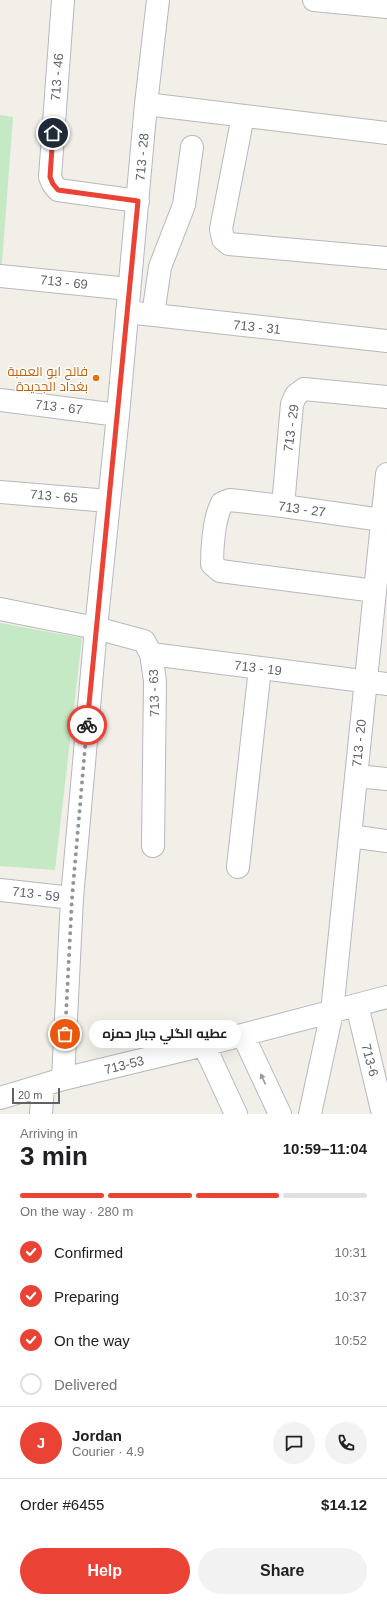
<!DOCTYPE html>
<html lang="en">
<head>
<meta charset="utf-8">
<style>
	body { margin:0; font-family:Arial,Cairo,sans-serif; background:#f2f2f2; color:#202124; height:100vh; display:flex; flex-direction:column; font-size:15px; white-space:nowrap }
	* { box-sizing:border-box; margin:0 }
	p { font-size:13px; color:#757577 }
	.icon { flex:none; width:22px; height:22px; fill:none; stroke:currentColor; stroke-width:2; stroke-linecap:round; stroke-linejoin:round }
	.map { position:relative; height:1114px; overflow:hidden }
	.drawer { display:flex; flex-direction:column; background:#fff; flex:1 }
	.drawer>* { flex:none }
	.scale { position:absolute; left:12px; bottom:10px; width:48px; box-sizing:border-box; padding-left:4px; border:2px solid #5f6368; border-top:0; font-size:11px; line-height:14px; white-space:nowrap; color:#5f6368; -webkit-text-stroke:3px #fff; paint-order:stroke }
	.pin { position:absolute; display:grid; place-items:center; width:34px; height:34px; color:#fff; margin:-17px; border:2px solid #fff; border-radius:50%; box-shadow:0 1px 4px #0007 }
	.courier { position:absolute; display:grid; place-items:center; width:40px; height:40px; margin:-20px; border:3px solid #ea4335; border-radius:50%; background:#fff; color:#222; box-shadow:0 1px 5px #0007 }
	.bubble { position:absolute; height:28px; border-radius:14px; background:#fff; box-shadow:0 4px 16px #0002; font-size:13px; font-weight:700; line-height:28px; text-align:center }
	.headline em { font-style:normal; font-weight:700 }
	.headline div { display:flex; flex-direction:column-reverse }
	.headline { display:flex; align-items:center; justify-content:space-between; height:68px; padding:0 20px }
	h1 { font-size:26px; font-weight:700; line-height:30px }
	.bar { display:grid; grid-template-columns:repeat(4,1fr); gap:6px 4px; align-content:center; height:48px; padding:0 20px }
	.bar i { height:5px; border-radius:3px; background:#e0e0e0 }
	.bar .on { background:#ea4335 }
	.bar p { grid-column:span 4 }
	.line { display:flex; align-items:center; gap:10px; padding:0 20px; border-top:1px solid #e0e0e0 }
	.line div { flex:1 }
	.round { display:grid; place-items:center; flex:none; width:42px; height:42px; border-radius:21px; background:#f2f2f2 }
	ol { padding:0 20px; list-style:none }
	li { display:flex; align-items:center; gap:12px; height:44px }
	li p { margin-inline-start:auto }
	li .icon { padding:4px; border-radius:50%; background:#ea4335; color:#fff; stroke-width:4 }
	li:last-child { color:#757577 }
	li i { width:22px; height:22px; border:2px solid #e0e0e0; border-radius:50% }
	.button { display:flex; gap:8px; margin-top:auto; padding:8px 20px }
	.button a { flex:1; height:46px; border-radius:24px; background:#ea4335; color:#fff; font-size:16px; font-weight:700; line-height:46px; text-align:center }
	.button a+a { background:#f2f2f2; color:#202124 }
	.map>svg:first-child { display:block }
	.green { fill:#c5e8c5 }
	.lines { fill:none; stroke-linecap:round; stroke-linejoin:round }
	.minor-casing { stroke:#b5b8bc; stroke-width:24 }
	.minor { stroke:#fff; stroke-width:22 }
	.oneway { fill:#979a9d }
	.done { stroke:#929495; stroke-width:4; stroke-dasharray:0 7.2 }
	.route { stroke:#ea4335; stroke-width:5 }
	.food-dot { fill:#e8710a; stroke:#fff; stroke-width:1.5 }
	.labels { text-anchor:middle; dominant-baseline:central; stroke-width:3; stroke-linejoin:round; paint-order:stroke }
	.street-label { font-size:13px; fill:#5f6368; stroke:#fff }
	.food-label { font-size:13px; fill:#c56008; stroke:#fff; text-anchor:end }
</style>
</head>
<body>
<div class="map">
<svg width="387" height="1114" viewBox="0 0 387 1114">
	<rect width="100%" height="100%" fill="#f1efe8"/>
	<path class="green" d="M 0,115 L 13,117 L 1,276 L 0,276 Z
		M 0,623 L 82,638 L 55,870 L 0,866 Z"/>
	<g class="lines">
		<defs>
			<path id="minor" d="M 63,0 L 50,177 L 53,184 L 58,190 L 138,201
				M 314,0 L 387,7
				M 146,104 L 387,133
				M 243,116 L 221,229 L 223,239 L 229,244 L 387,258
				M 0,276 L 129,289
				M 127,312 L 387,341
				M 153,315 L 160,267 L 184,205 L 192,147
				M 0,400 L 118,415
				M 0,492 L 109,501
				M 283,506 L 292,404 L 296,395 L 304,389 L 387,397
				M 375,591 L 220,571 L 212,564 C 212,547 214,518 222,503 L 230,500 L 283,506 L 382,520
				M 0,609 L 96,628 L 144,641 L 151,654 L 155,681 L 153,846
				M 151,654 L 387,684
				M 356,776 L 387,779
				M 350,836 L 387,841
				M 238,867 L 260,668
				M 0,890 L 72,898
				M 357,1005 L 383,1114
				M 243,1035 L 280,1114
				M 204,1045 L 236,1114
				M 63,1079 L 72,898 L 96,628 L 118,415 L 146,104 L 158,0
				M 0,1098 L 63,1079 L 204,1045 L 387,997
				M 41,1114 L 43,1086
				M 310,1114 L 332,1012 L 387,474"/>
		</defs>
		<use href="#minor" class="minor-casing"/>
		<use href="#minor" class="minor"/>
	</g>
	<defs><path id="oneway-solid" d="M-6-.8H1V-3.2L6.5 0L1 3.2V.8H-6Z"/></defs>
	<use class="oneway" href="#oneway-solid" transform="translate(263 1079) rotate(-115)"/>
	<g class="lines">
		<path class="done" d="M 65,1034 L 72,898 L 87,725"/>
		<path class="route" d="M 53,133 L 50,177 L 53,184 L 58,190 L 138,201 L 87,725"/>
	</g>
	<circle class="food-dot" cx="96" cy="378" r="4"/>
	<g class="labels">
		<g class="street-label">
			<text transform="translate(57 77) rotate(-86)">713 - 46</text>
			<text transform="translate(142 157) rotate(-85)">713 - 28</text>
			<text transform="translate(64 282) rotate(6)">713 - 69</text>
			<text transform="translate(257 327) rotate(6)">713 - 31</text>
			<text transform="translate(59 407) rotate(7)">713 - 67</text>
			<text transform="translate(291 428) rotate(-82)">713 - 29</text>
			<text transform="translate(54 496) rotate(5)">713 - 65</text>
			<text transform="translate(302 509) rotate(8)">713 - 27</text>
			<text transform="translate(258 668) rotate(7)">713 - 19</text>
			<text transform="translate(154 693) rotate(-92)">713 - 63</text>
			<text transform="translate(359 743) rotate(-84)">713 - 20</text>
			<text transform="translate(36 894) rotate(7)">713 - 59</text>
			<text transform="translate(370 1060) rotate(76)">713-6</text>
			<text transform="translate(124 1065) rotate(-14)">713-53</text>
		</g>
		<g class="food-label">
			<text x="88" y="371">فالح ابو العمبة<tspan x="88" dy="15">بغداد الجديدة</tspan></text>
		</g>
	</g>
</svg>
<div class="scale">20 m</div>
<div class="pin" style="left:65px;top:1034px;background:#ea580c"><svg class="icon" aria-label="bag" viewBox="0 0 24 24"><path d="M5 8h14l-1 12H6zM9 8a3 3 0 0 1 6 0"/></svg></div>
<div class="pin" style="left:53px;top:133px;background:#1f2937"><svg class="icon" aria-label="home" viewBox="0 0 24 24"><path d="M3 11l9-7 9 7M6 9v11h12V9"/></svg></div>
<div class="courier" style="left:87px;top:725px"><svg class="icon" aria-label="bike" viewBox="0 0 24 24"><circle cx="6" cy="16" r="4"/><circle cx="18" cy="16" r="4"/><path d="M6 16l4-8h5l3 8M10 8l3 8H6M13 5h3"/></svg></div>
<div class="bubble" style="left:89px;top:1020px;width:152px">عطيه الگلي جبار حمزه</div>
</div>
<section class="drawer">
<div class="headline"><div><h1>3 min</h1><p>Arriving in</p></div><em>10:59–11:04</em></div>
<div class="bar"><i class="on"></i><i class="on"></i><i class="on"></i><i></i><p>On the way · 280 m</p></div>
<ol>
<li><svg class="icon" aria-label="check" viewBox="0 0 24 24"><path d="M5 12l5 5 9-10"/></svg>Confirmed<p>10:31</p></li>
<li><svg class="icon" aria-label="check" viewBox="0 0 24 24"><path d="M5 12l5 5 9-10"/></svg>Preparing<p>10:37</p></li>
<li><svg class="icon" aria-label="check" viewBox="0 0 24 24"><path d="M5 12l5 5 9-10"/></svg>On the way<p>10:52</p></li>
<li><i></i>Delivered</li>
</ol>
<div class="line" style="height:72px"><b class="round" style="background:#ea4335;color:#fff">J</b><div><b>Jordan</b><p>Courier · 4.9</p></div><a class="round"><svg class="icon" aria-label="chat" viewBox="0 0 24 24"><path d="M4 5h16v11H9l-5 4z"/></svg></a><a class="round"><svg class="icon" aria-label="phone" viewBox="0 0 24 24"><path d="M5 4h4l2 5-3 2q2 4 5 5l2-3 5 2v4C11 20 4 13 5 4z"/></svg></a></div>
<div class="line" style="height:52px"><div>Order #6455</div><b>$14.12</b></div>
<div class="button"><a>Help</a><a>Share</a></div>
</section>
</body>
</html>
